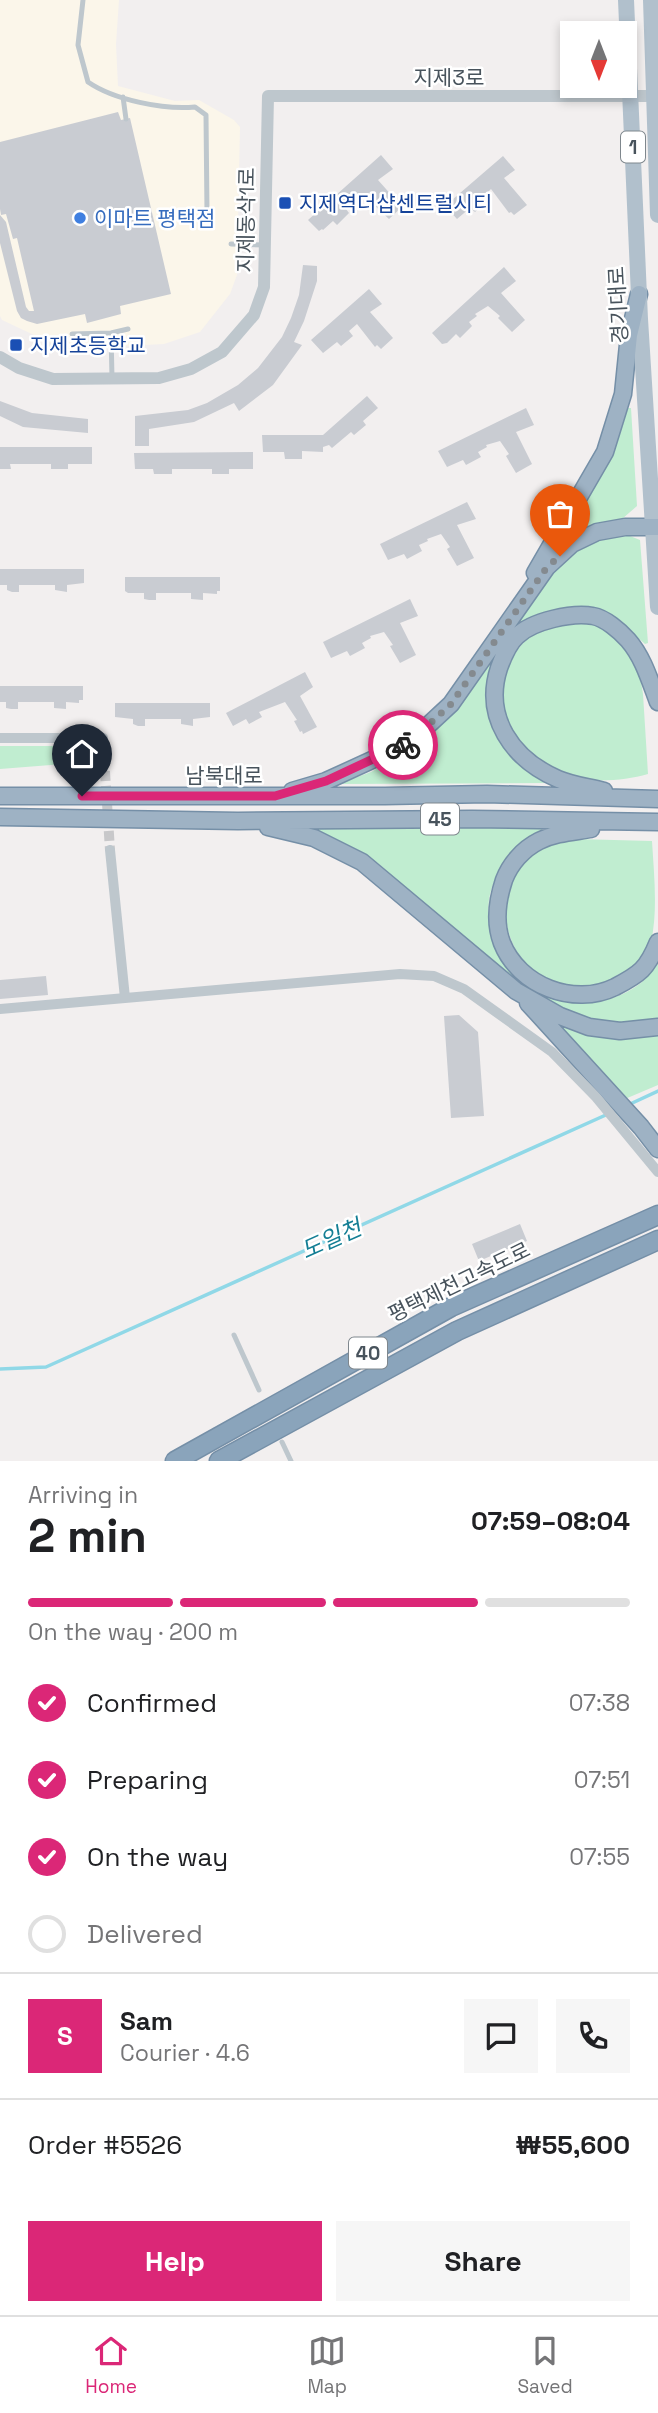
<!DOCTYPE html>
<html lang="en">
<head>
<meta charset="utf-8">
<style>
	body { margin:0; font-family:"Space Grotesk","Noto Sans KR",sans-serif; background:#f6f6f6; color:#202124; height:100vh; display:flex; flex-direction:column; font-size:26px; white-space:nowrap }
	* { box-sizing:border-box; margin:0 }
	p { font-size:23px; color:#757577 }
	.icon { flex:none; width:38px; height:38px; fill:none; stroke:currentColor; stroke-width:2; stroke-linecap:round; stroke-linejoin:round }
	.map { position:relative; height:1461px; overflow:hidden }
	.drawer { display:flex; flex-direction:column; background:#fff; flex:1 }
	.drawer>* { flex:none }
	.needle { width:46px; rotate:180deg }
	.fabs { position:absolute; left:560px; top:21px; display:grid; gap:14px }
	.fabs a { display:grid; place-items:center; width:77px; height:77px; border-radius:0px; background:#fff; box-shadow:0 4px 10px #0003; font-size:35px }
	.pin { position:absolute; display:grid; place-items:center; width:60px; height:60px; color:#fff; margin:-72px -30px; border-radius:50% 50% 50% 0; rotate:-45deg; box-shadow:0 0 7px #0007 }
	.pin .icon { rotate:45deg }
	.courier { position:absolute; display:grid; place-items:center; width:70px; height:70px; margin:-35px; border:5px solid #db2777; border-radius:50%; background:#fff; color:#222; box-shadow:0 2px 9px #0007 }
	.summary em { font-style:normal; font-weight:600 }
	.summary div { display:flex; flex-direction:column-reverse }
	.summary { display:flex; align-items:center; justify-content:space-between; height:119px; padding:0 28px }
	h1 { font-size:46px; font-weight:600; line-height:52px }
	.bar { display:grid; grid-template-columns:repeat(4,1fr); gap:10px 7px; align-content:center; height:84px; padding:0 28px }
	.bar i { height:9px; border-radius:5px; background:#e0e0e0 }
	.bar .active { background:#db2777 }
	.bar p { grid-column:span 4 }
	.line { display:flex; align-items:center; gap:18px; padding:0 28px; border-top:2px solid #e0e0e0 }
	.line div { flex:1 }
	.round { display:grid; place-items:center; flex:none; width:74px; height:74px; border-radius:0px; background:#f6f6f6 }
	ol { padding:0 28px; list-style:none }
	li { display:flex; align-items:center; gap:21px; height:77px }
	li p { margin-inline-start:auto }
	li .icon { padding:7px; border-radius:50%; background:#db2777; color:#fff; stroke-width:4 }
	li:last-child { color:#757577 }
	li i { width:38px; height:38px; border:4px solid #e0e0e0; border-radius:50% }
	.action { display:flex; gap:14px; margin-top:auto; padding:14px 28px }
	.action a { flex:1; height:80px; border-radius:0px; background:#db2777; color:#fff; font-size:28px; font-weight:600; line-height:80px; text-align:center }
	.action a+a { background:#f6f6f6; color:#202124 }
	.menu { display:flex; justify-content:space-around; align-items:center; height:98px; border-top:2px solid #e0e0e0; background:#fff; font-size:19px; color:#757577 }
	.menu a { display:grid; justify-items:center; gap:4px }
	.menu .active { color:#db2777 }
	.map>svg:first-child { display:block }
	.commercial { fill:#fbf6ea }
	.green { fill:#c0edd0 }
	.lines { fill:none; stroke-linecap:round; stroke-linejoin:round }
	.stream { stroke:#90d8e7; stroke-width:3.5 }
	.building { fill:#c9ccd2 }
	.minor-tunnel { stroke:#c8c8ca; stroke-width:10; stroke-dasharray:10 5; stroke-linecap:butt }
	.trunk-casing { stroke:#758fa7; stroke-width:19 }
	.motorway-casing { stroke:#758fa7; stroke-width:21 }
	.service { stroke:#bec7cd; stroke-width:5 }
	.minor { stroke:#bec7cd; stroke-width:10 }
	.tertiary { stroke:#bec7cd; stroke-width:12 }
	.primary { stroke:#b1c0cc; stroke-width:16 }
	.trunk { stroke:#9eb2c4; stroke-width:16 }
	.motorway { stroke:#8aa4bb; stroke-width:18 }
	.done { stroke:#848a8f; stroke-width:7; stroke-dasharray:0 12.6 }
	.route { stroke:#db2777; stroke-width:9 }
	.transit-dot { fill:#1a4fb4; stroke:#fff; stroke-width:2.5 }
	.shop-dot { fill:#3f7fe0; stroke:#fff; stroke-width:2.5 }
	.labels { text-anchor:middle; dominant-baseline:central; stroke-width:5; stroke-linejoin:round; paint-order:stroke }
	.shield { fill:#fff; stroke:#7f878d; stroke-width:2 }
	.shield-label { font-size:19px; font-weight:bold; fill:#48535c }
	.street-label { font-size:21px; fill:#48535c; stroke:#fff }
	.transit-label { font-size:21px; fill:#164399; stroke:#fff; text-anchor:start }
	.shop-label { font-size:21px; fill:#366cbe; stroke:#fff; text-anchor:start }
	.water-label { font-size:23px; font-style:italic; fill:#147e94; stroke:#fff }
</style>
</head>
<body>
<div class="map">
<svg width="658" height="1461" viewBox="0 0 658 1461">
	<rect width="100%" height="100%" fill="#f2efef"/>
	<path class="commercial" d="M 0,0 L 119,0 L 116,44 L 118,86 L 175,101 L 199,100 L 234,120 L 240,127 L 237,275 L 230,294 L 200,332 L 164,344 L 64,349 L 2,320 L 0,316 Z"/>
	<path class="green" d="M 627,408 L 631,408 L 637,506 L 622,519 L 592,527 L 560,545 Z
		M 625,534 L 640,540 L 648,643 L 645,644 L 618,620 L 566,610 L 499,655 L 494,721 L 554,783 L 338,784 L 371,772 L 409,750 L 535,589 L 578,546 L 602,535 Z
		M 568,621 L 594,622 L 609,631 L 627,649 L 638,664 L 643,694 L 648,774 C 619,782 581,784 553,771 C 528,760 502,728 501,700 C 500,680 511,655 525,641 C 536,630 553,625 568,621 Z
		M 0,746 L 89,746 L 89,762 L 0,769 Z
		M 307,828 L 544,828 C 513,847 481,882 490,922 C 493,937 509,960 517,975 L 515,978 L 510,976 L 446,924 L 379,864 L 358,850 L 307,830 Z
		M 576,839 L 652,841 C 654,874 658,911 651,942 C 646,958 638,964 625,974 C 559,1020 479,948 515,877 C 527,853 550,842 576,839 Z
		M 658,961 L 658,1021 L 605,1024 L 571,1015 L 531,992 L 534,988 C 542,992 551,997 559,999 C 594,1008 641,997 658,961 Z
		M 555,1022 L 658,1035 L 658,1085 L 625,1099 Z"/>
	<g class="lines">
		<path class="stream" d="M 628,1105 L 658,1091
			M 0,1369 L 46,1367 L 608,1114"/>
	</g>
	<path class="building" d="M 118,112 L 121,120 L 130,118 L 171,294 L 120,306 L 121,314 L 87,323 L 85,314 L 37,324 L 27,321 L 21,318 L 17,311 L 0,243 L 0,215 L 6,222 L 26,307 L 29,311 L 34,311 L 17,238 L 13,239 L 6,214 L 1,215 L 0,209 L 0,142 Z
		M 381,155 L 393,169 L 378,180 L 402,207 L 389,219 L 374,205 L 377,203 L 364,193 L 352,201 L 354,203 L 346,209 L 349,213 L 337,225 L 333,221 L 323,230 L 322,229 L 319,231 L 308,220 Z
		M 503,156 L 515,170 L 504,178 L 527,205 L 514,215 L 511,212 L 509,213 L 491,189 L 483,197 L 487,202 L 475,212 L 470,208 L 457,219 L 445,206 Z
		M 303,265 L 317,266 L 317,281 L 304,321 L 294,342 L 302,345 L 273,385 L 239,411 L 234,403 L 194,422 L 149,429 L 149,446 L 135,446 L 135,416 L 188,410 L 207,403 L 238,385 L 258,368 L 282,337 L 291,318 L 299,295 Z
		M 504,267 L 516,281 L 501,293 L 525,320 L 512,332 L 498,318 L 500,316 L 488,306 L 475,314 L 477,316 L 469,322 L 472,326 L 460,338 L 456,334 L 447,343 L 442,344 L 432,333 Z
		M 369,289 L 382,304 L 370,312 L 393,338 L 381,349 L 377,345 L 375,347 L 357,324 L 349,331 L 353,336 L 341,346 L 337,342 L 323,353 L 311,340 Z
		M 367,396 L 378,408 L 363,421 L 366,425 L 354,435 L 351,432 L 332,448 L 329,445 L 323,447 L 323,452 L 302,451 L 302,459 L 285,459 L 284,452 L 263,452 L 262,435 L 323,435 Z
		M 0,401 L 32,413 L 88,419 L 88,433 L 23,427 L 0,416 Z
		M 526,408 L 534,425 L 516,432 L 532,464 L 516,473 L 506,456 L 509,454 L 500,441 L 486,445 L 487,447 L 478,452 L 481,457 L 466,465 L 463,460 L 447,467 L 438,451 Z
		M 0,447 L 92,447 L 92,464 L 68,464 L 68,469 L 51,469 L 51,464 L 10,464 L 11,469 L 0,469 Z
		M 253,452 L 253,469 L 229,469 L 229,474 L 212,474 L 212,469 L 172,469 L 172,474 L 154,474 L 153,469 L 135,469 L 134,453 Z
		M 467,502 L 476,519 L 457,525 L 474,558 L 457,566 L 447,549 L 450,547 L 441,534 L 427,539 L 428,541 L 419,545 L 422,551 L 407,559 L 404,554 L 388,560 L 380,544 Z
		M 0,569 L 84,569 L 84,583 L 67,585 L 67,592 L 55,590 L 55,585 L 19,585 L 19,592 L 12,592 L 7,590 L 7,585 L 0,585 Z
		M 125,577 L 220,577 L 220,591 L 217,591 L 217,594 L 203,593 L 203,600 L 191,599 L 191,593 L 156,593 L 156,600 L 149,600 L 144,599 L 144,593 L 128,593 L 125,591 Z
		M 410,599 L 418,616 L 400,623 L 416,655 L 400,663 L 390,646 L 393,645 L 384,632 L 370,636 L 371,638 L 362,643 L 365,648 L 350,656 L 347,651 L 331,658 L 323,642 Z
		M 305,672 L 313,687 L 300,696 L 317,727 L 303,734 L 302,731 L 300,732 L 294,721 L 297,720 L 285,702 L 259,712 L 262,717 L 249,724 L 246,719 L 233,726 L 226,713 Z
		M 0,686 L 83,686 L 83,700 L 79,700 L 79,703 L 66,702 L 66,709 L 54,708 L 54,702 L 18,702 L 18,709 L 11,709 L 6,708 L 6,702 L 0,702 Z
		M 115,703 L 210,703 L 210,717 L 193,719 L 193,726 L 181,724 L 181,719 L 145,719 L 145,726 L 138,726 L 133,724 L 133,719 L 115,717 Z
		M 46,976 L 48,995 L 0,999 L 0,980 Z
		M 459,1015 L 478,1032 L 484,1116 L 451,1118 L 444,1016 Z
		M 520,1224 L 527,1241 L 479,1261 L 472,1244 Z"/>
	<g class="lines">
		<path class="minor-tunnel" d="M 104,756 L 110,850"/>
		<defs>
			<path id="trunk" d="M 535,573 L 605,452 L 623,394 L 629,335 L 639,294
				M 292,791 L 326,781 L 409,743 L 451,704 L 547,567 L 572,544 L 597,532 L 625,527 L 658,527
				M 604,791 C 589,787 572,785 558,779 C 512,759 483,717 499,668 C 503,657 508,644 517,636 C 532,621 573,612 593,616 C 605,618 620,631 628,640 C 643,657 650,681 658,702
				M 0,796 L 385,796 L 487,794 L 658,799
				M 0,817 L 238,821 L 472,819 L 658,822
				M 268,827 L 314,838 L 362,862 L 516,991 L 560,1016 L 589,1027 L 620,1031 L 658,1027
				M 591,829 C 573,832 555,833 539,841 C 523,849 510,864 504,880 C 497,901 494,922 502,943 C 519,986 574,1007 615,987 C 640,974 647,969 658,942
				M 528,1003 L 641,1127 L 658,1149"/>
			<path id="motorway" d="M 175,1461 L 451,1307 L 658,1215
				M 219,1461 L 457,1331 L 658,1240"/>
		</defs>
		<use href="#trunk" class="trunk-casing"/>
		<use href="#motorway" class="motorway-casing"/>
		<path class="service" d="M 83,0 L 78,45 L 88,82 C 114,100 164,110 195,107 L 206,115 L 207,213
			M 123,97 L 126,119
			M 231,244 L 265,245
			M 111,333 L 112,378
			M 72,334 L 111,333 L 128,329
			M 234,1335 L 259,1390
			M 282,1442 L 291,1461"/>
		<path class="minor" d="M 0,738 L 103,738 L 104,756
			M 110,850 L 125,998
			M 0,1009 L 400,974 L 434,976 L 464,989 L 552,1052 L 596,1097 L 658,1172"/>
		<path class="tertiary" d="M 0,357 L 19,368 L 53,379 L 159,378 L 191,369 L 222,352 L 254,315 L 264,287 L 268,96 L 658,96"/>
		<path class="primary" d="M 626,0 L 640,319 L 658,607
			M 651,0 L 658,215"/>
		<use href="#trunk" class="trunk"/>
		<use href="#motorway" class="motorway"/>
	</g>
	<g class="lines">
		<path class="done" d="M 403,745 L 409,743 L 451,704 L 547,567 L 560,556"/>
		<path class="route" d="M 82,796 L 275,796 L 326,781 L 403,745"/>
	</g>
	<g class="transit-dot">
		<rect x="278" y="196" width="14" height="14" rx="3.5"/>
		<rect x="9" y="338" width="14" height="14" rx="3.5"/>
	</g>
	<circle class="shop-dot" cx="80" cy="218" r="7"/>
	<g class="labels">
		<g class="shield">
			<rect x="621" y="131.5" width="24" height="31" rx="5"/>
			<rect x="421" y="803.5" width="38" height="31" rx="5"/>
			<rect x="349" y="1337.5" width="38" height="31" rx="5"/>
		</g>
		<g class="shield-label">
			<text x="633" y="147">1</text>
			<text x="440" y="819">45</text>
			<text x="368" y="1353">40</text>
		</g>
		<g class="street-label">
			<text x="449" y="77">지제3로</text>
			<text transform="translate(246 220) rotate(-89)">지제동삭1로</text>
			<text transform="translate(618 305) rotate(-93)">경기대로</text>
			<text x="224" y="775">남북대로</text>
			<text transform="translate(459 1282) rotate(-26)">평택제천고속도로</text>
		</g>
		<g class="transit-label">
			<text x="299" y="203">지제역더샵센트럴시티</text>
			<text x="30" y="345">지제초등학교</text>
		</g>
		<g class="shop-label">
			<text x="94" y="218">이마트 평택점</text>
		</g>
		<g class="water-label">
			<text transform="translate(331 1239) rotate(-24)">도일천</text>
		</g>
	</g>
</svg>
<div class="fabs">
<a><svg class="needle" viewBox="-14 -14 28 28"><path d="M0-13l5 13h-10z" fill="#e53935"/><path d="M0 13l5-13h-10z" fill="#757577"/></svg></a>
</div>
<div class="pin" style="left:560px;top:556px;background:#ea580c"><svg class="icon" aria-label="bag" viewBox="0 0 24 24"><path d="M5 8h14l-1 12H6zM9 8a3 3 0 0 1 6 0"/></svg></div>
<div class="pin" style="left:82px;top:796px;background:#1f2937"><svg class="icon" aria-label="home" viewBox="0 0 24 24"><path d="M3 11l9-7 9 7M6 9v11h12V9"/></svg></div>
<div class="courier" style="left:403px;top:745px"><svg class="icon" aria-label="bike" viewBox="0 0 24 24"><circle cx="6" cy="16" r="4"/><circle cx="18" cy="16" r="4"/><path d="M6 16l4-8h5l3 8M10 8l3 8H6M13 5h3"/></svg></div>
</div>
<section class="drawer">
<div class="summary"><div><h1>2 min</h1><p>Arriving in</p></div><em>07:59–08:04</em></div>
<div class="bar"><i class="active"></i><i class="active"></i><i class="active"></i><i></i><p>On the way · 200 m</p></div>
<ol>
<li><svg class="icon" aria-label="check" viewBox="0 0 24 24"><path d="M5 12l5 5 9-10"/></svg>Confirmed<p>07:38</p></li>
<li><svg class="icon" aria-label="check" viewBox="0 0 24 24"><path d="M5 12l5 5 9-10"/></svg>Preparing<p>07:51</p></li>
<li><svg class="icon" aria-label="check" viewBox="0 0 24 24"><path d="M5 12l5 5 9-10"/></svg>On the way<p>07:55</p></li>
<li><i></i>Delivered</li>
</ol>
<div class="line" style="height:126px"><b class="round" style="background:#db2777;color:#fff">S</b><div><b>Sam</b><p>Courier · 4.6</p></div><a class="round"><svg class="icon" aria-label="chat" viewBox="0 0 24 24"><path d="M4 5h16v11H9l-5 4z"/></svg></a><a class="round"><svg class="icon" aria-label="phone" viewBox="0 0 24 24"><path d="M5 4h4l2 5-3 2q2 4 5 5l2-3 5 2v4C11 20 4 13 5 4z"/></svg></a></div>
<div class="line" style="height:91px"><div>Order #5526</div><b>₩55,600</b></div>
<div class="action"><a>Help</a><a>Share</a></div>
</section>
<nav class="menu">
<a class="active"><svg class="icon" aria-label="home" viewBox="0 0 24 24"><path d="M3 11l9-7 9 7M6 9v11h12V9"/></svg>Home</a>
<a><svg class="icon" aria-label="map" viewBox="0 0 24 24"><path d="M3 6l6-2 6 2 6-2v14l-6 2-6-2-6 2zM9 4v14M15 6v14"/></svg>Map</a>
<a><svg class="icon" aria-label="saved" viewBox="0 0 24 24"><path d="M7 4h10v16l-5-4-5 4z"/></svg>Saved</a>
</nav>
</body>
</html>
